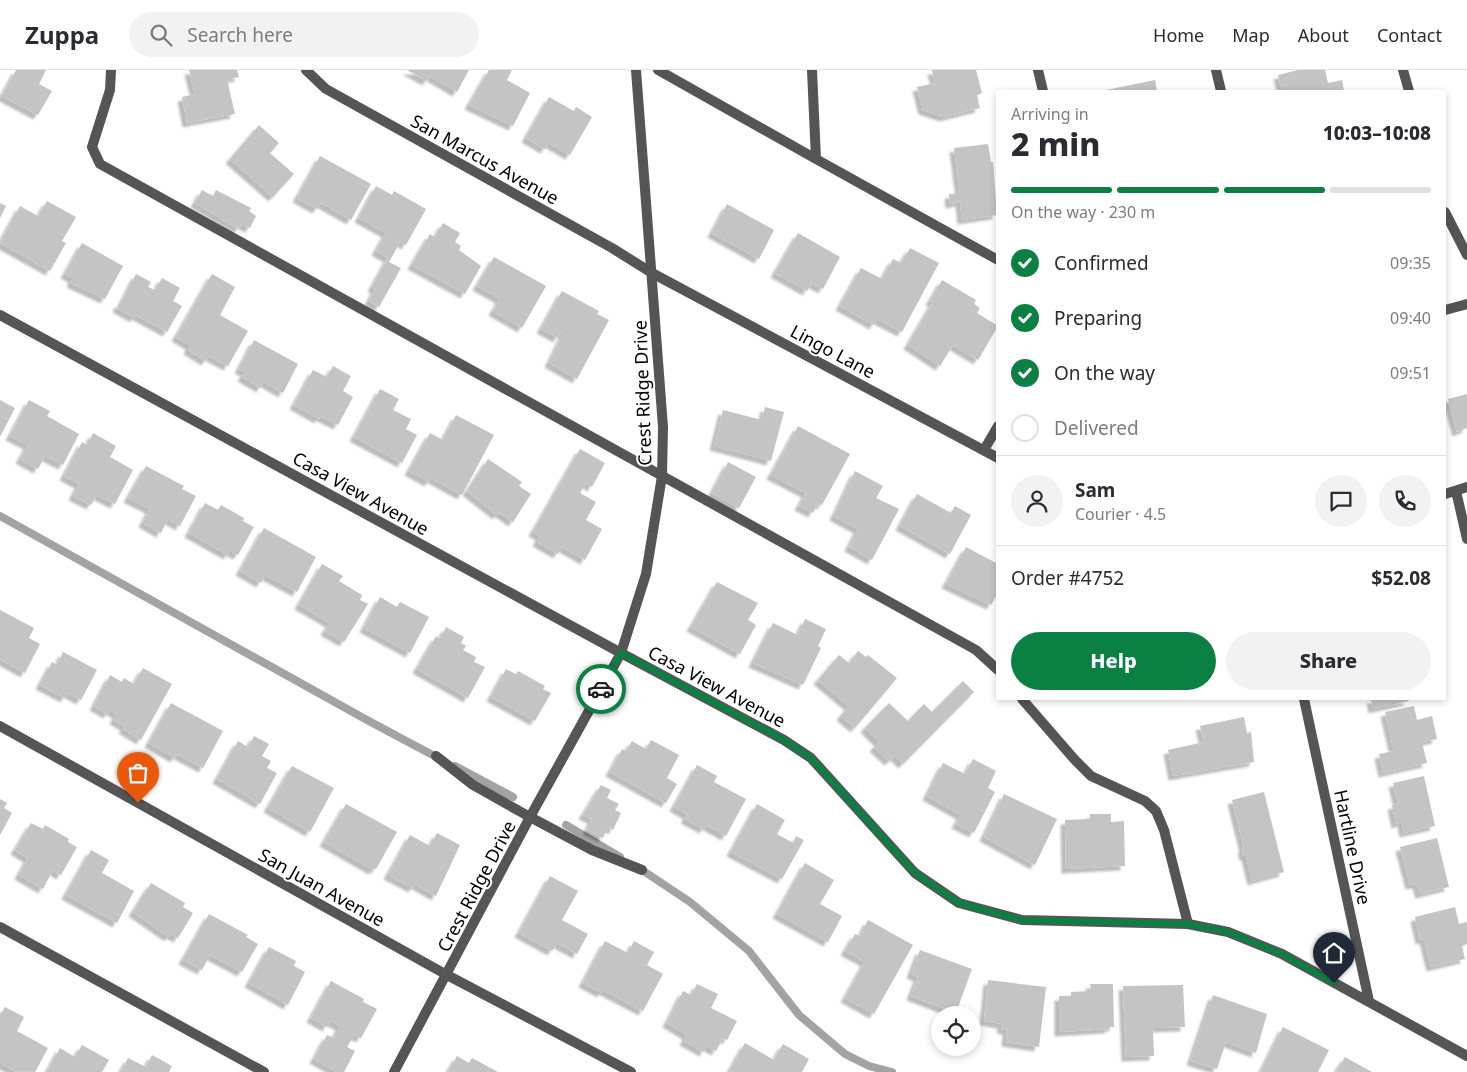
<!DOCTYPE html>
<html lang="en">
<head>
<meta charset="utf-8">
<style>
	body { margin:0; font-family:"Noto Sans",sans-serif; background:#f2f2f3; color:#2b2b33; height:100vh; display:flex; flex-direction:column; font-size:19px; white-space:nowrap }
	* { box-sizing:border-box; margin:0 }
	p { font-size:16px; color:#7c7c81 }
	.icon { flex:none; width:28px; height:28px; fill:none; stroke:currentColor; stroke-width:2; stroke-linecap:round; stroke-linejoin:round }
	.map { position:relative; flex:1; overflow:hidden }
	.drawer { position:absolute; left:996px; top:20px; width:450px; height:610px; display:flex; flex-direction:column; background:#fff; border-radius:0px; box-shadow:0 2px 8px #0003 }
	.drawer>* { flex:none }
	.tools { position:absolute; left:931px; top:936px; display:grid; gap:10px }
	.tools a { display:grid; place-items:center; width:50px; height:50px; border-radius:50%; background:#fff; box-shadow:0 2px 8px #0003; font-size:25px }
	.pin { position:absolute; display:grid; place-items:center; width:42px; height:42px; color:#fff; margin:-51px -21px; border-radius:50% 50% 50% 0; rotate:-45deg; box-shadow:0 0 5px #0007 }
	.pin .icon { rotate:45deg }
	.courier { position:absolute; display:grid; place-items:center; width:50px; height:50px; margin:-25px; border:4px solid #0b8043; border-radius:50%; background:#fff; color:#222; box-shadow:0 1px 6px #0007 }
	.headline em { font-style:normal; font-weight:800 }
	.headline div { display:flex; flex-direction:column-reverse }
	.headline { display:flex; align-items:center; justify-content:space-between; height:85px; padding:0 15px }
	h1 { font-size:32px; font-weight:800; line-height:38px }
	.bar { display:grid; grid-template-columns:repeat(4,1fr); gap:8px 5px; align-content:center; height:60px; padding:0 15px }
	.bar i { height:6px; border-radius:4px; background:#e1e1e2 }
	.bar .current { background:#0b8043 }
	.bar p { grid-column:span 4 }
	.line { display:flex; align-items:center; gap:12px; padding:0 15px; border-top:1px solid #e1e1e2 }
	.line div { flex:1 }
	.round { display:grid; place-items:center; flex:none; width:52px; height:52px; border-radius:26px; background:#f2f2f3 }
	ol { padding:0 15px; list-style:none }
	li { display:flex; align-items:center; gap:15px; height:55px }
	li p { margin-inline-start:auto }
	li .icon { padding:5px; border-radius:50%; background:#0b8043; color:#fff; stroke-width:4 }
	li:last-child { color:#7c7c81 }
	li i { width:28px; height:28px; border:2px solid #e1e1e2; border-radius:50% }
	.primary-button { display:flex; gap:10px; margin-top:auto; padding:10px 15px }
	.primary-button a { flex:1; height:58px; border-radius:30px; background:#0b8043; color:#fff; font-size:20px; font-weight:800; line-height:58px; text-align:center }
	.primary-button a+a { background:#f2f2f3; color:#2b2b33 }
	header { display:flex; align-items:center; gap:30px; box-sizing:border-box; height:70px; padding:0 25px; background:#fff; border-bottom:1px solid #e1e1e2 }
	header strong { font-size:24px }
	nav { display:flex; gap:28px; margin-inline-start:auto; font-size:18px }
	.search { width:350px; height:45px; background:#f2f2f3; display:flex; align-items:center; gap:12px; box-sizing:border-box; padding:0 18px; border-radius:28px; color:#7c7c81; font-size:19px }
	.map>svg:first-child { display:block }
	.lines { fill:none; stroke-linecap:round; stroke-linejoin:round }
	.stream { stroke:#a3a3a3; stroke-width:8 }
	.building { fill:#c4c4c4; filter:url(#shadow) }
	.lane { stroke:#555; stroke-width:10 }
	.street { stroke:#555; stroke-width:10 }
	.done { stroke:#595959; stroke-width:5; stroke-dasharray:0 9 }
	.route { stroke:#0b8043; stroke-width:6 }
	.labels { text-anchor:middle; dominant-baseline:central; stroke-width:4; stroke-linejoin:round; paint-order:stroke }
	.street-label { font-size:18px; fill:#000; stroke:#fff }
</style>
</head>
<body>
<header>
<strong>Zuppa</strong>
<div class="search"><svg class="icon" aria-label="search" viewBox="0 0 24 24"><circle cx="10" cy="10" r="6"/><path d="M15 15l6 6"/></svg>Search here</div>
<nav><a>Home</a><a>Map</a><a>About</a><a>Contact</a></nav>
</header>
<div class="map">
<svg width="1467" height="1002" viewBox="0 0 1467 1002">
	<defs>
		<filter id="shadow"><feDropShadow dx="-4.5" dy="4.5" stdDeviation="1" flood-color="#0004"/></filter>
	</defs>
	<rect width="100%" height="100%" fill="#fff"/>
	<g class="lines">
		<path class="stream" d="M 0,446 L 367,650 L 440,689
			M 455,696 L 513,727
			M 566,755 L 620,787
			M 639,798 L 690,832 L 749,881 L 799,945 L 845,984 L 869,996 L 892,1002"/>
	</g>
	<path class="building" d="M 16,0 L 46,0 L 39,14 L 52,21 L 38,45 L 2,26 Z
		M 189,0 L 237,0 L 239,7 L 227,9 L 235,44 L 187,53 L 182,27 L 195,24 Z
		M 407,0 L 469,0 L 457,22 L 430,6 L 427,11 Z
		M 489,0 L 512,0 L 507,10 L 530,23 L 513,56 L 469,35 Z
		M 932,0 L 976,0 L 982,23 L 977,25 L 980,38 L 944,47 L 923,40 L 917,17 L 935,13 Z
		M 1298,0 L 1325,0 L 1328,13 L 1342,10 L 1344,21 L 1282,21 L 1278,5 Z
		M 1155,10 L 1157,21 L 1106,21 L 1106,20 Z
		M 549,27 L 574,41 L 576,37 L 592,47 L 570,85 L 549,73 L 545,79 L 526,68 Z
		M 259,55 L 279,73 L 270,83 L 294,104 L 273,127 L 230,89 Z
		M 988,74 L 991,92 L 993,92 L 997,145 L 962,150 L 960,132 L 950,134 L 949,124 L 960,123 L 954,78 Z
		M 320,86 L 371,114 L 351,150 L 321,133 L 317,139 L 297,128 Z
		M 376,116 L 392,125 L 394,121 L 426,139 L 406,175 L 400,172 L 389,192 L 401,198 L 379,237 L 369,231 L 375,219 L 372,217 L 388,188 L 376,181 L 386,163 L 359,148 Z
		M 202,120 L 213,126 L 216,120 L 251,138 L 249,141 L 256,146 L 250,158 L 241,154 L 239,159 L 195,133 Z
		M 47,131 L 76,147 L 62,171 L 66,173 L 50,201 L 0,173 L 20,136 L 38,146 Z
		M 0,133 L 6,136 L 0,148 Z
		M 727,134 L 774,160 L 759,189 L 712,163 Z
		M 443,153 L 460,163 L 455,172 L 461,176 L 459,180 L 481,196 L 465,224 L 412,195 L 430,164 L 435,167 Z
		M 798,163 L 840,187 L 823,219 L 812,213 L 807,221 L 775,203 Z
		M 82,173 L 123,196 L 105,229 L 71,213 L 73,208 L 65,204 Z
		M 910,178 L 939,193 L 902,262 L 877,249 L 874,255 L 840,236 L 861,198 L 882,209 L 893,189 L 901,193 Z
		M 494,187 L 546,216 L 522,258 L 493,241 L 500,229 L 477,216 Z
		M 136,204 L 151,212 L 148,217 L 155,220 L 162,208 L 180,218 L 173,231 L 182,236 L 167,262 L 136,245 L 135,248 L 117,238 L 119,233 L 121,234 Z
		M 212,204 L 235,217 L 220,245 L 248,261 L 228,296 L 209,286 L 206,291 L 188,280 L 190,275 L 176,267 Z
		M 942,210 L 976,230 L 974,234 L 980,238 L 977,243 L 998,256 L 978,290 L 953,275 L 940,296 L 908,275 L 933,232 L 930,231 Z
		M 562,221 L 599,241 L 597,244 L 609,250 L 577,309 L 549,293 L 563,264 L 561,262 L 558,268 L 541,259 Z
		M 254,270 L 298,294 L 283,323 L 264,312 L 261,318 L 242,307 L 245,302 L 239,299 Z
		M 333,296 L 351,306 L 343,321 L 353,327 L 338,355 L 320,346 L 319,349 L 294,335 L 313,300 L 327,307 Z
		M 380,319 L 399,329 L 393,340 L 411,349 L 406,359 L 417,365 L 402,393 L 354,367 Z
		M 1467,324 L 1467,358 L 1457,362 L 1448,329 Z
		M 0,330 L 15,338 L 0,367 Z
		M 29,330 L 50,341 L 47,346 L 79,364 L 63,395 L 45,386 L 38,399 L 20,389 L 28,375 L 10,366 Z
		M 765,337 L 784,342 L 771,391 L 714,376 L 723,340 L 762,350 Z
		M 456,345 L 494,365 L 462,425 L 431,408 L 429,412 L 409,401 L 430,363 L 443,370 Z
		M 798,356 L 850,384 L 822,435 L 818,433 L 813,443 L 799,436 L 806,423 L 771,405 Z
		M 93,363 L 116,376 L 110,387 L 133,400 L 115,434 L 97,425 L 91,435 L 73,426 L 79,414 L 64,406 L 82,372 L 87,375 Z
		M 580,379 L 605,393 L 592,417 L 586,413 L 580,423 L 596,432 L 586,450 L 602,459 L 585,490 L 562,477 L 558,484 L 537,472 L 540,466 L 533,462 Z
		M 488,389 L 522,412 L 519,416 L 531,424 L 513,452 L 499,442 L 497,445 L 467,421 Z
		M 728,392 L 756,407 L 739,438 L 712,423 Z
		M 146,396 L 184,416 L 182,419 L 196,426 L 180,456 L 168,449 L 161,463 L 143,453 L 150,439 L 128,428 Z
		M 855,401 L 883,416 L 876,428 L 899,439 L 872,490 L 849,477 L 858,459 L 834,446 Z
		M 917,424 L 951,443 L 955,436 L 971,445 L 950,484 L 900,456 Z
		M 205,433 L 218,440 L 221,435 L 244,448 L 243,451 L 254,457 L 238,485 L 230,481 L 228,485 L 189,463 Z
		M 264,458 L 316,487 L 297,522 L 265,505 L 261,513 L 240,501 Z
		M 966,477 L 998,494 L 998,523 L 991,535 L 946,514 Z
		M 322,494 L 343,506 L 339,511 L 362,525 L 360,530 L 368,534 L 344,572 L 325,561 L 330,553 L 299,535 Z
		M 717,512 L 758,533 L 748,550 L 756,555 L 740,584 L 691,557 Z
		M 380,527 L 397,537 L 400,532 L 429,547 L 410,583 L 364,558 Z
		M 0,540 L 34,558 L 29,568 L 40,574 L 25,603 L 0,589 Z
		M 805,549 L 826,559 L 818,576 L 821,578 L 803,615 L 753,593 L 773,553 L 798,565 Z
		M 446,557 L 464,567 L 461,573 L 466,576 L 463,580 L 476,587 L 474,592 L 485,597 L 468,628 L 417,599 L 436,566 L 440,569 Z
		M 858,581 L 866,587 L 868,585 L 897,608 L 855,658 L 841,646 L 849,636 L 818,610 L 839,585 L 849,593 Z
		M 63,582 L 97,600 L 81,630 L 68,623 L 65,628 L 40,615 L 52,592 L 57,595 Z
		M 143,598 L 172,614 L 141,670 L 123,659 L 125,656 L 114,650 L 117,644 L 110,640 L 108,644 L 94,636 L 110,605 L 122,612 L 124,608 L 134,614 Z
		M 506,599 L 516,604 L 518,601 L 538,612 L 545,616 L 543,619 L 551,623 L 535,651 L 491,627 Z
		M 963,611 L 974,622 L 903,694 L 895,686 L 889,691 L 874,677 L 879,672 L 865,658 L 889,633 L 908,651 L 924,634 L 932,642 Z
		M 1371,629 L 1408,629 L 1409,631 L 1373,639 Z
		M 171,633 L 223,661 L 203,698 L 177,684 L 175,688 L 149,673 Z
		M 1414,636 L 1417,650 L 1432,646 L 1437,669 L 1422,672 L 1427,693 L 1383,703 L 1379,684 L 1394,681 L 1385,642 Z
		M 1244,647 L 1247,663 L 1251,662 L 1254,692 L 1173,706 L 1168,680 L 1204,672 L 1200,656 Z
		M 254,666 L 269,674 L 262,686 L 271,691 L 267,698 L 277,703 L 260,734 L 217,709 L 238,671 L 248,677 Z
		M 651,670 L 679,685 L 667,708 L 677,714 L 666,733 L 610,702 L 622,679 L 626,681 L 632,671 L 646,679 Z
		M 973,689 L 996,701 L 988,718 L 995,722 L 974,763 L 956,754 L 961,745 L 927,726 L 943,693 L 965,704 Z
		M 697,695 L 717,706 L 714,712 L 746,729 L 726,766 L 706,755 L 704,759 L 685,749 L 688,745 L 674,737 Z
		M 292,696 L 334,718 L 310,762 L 268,738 Z
		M 1424,706 L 1435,756 L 1404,763 L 1402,752 L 1396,754 L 1392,735 L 1398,734 L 1393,713 Z
		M 601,715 L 611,720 L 607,728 L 619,734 L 615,740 L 621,743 L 613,760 L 608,757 L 603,768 L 587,760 L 592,749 L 583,745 Z
		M 1264,722 L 1284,802 L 1252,811 L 1246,786 L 1244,786 L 1242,779 L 1244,778 L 1232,730 Z
		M 1004,724 L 1057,749 L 1035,795 L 984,767 Z
		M 0,729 L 7,733 L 4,738 L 12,743 L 0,765 Z
		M 346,734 L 397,762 L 376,799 L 374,798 L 373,800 L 324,772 Z
		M 757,734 L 785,750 L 777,764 L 793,773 L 796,766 L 804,770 L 782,809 L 731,782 Z
		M 1090,744 L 1111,744 L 1111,752 L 1124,751 L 1125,796 L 1066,799 L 1065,750 L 1090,749 Z
		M 31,753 L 43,759 L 45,755 L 69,769 L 68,772 L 77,777 L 61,805 L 53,800 L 43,819 L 19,805 L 28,788 L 15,780 Z
		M 437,763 L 460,775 L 436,826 L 415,814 L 413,818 L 388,805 L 410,765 L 430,776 Z
		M 1437,768 L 1449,817 L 1420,824 L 1417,814 L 1410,815 L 1400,777 Z
		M 91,780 L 109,790 L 102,803 L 134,821 L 117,853 L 66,825 Z
		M 805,793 L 834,810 L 820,834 L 842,846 L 828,872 L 777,844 Z
		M 550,806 L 578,821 L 562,850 L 588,864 L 577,884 L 557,873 L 552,881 L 519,863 Z
		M 151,813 L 185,833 L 183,837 L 193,843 L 178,868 L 171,864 L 169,867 L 133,842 Z
		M 1455,837 L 1459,854 L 1467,852 L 1467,874 L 1462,876 L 1465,889 L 1431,897 L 1424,869 L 1420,870 L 1415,847 Z
		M 209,844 L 248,865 L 246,867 L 258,874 L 242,902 L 210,885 L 202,900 L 183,890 Z
		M 868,850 L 913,875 L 874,944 L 845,928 L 865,892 L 845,881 L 855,864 L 860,866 Z
		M 605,871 L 628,883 L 634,871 L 654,882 L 647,895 L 663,904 L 643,941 L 603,920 L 602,923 L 583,913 Z
		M 269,877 L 296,891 L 294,896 L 305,902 L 288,935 L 249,913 Z
		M 920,880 L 972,899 L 956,943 L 911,926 L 918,907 L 911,904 Z
		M 988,910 L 1046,917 L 1039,977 L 1006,972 L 1007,960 L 1001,959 L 1002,954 L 984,951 Z
		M 331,911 L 364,929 L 363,932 L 377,939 L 361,968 L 354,965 L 347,977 L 355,981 L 344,1002 L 337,1002 L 314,989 L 327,965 L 334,968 L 340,956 L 330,951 L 327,957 L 311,948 Z
		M 697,914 L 718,924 L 711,938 L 737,951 L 727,970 L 723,968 L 716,981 L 707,976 L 704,982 L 684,971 L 687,965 L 667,953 L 683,921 L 691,925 Z
		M 1090,914 L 1113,914 L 1114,957 L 1109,957 L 1109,959 L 1059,962 L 1059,926 L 1071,926 L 1071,922 L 1091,921 Z
		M 1183,915 L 1185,957 L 1153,958 L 1154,986 L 1126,987 L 1123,916 Z
		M 1213,925 L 1267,944 L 1256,983 L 1226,972 L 1217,999 L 1191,991 Z
		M 5,937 L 24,947 L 17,961 L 48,978 L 35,1002 L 21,1001 L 17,1002 L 0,993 L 0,945 Z
		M 1283,957 L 1329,980 L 1318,1002 L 1261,1002 Z
		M 745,973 L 774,990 L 783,974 L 809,989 L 802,1002 L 729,1002 Z
		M 82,975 L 109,990 L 102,1002 L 47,1002 L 60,978 L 75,987 Z
		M 152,985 L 172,996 L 169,1002 L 121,1002 L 128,988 L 146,997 Z
		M 457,986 L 469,993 L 472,988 L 498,1002 L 448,1002 Z
		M 1345,987 L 1372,1002 L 1336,1002 Z"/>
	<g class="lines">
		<path class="lane" d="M 111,0 L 110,20 L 92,77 L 100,94 L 976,580 L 998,600
			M 658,0 L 816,89 L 812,0
			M 1216,0 L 1221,21
			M 816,89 L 998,190
			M 1445,240 L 1467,234
			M 1456,421 L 1467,469
			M 1022,629 L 1075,690 L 1091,706 L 1145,731 L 1156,741 L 1164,760 L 1188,854
			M 436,686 L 473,715 L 530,747 L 592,780 L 642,800
			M 0,857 L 264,1002"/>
		<path class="street" d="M 306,0 L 326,19 L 612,178 L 652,203 L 998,388
			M 1038,0 L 1043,21
			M 1403,0 L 1409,21
			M 1445,142 L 1467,185
			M 0,245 L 621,583 L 784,670 L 811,688 L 915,803 L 959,833 L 1022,850 L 1188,854 L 1228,862 L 1282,884 L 1467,986
			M 984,380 L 998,356
			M 1445,424 L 1467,417
			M 1304,629 L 1369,931
			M 0,656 L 447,905 L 631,1002
			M 394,1002 L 530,747 L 621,583 L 646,504 L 662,406 L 663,357 L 636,0"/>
	</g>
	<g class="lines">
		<path class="done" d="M 138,733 L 448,905 L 530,747 L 601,619"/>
		<path class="route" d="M 601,619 L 621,583 L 784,670 L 811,688 L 915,803 L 959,833 L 1022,850 L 1188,854 L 1228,862 L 1282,884 L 1334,913"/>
	</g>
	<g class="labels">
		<g class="street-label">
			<text transform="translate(485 89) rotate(29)">San Marcus Avenue</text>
			<text transform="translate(833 281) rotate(28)">Lingo Lane</text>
			<text transform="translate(642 323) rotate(-92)">Crest Ridge Drive</text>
			<text transform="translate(361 423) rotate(29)">Casa View Avenue</text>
			<text transform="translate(717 616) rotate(28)">Casa View Avenue</text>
			<text transform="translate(1353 777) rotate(78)">Hartline Drive</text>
			<text transform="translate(476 816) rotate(-62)">Crest Ridge Drive</text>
			<text transform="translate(322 817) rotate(29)">San Juan Avenue</text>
		</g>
	</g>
</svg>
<div class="tools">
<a><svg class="icon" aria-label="locate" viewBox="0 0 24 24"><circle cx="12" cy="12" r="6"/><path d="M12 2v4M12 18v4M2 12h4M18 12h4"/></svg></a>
</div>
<div class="pin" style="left:138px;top:733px;background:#ea580c"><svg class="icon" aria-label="bag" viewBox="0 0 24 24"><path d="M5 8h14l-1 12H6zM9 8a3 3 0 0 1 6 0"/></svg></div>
<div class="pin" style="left:1334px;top:913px;background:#1f2937"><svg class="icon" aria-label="home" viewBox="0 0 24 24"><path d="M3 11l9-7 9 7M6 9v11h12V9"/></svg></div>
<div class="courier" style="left:601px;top:619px"><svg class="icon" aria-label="car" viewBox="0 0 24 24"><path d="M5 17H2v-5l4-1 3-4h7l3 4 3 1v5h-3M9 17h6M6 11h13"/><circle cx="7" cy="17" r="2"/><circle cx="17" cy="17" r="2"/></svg></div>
<section class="drawer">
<div class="headline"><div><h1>2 min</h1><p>Arriving in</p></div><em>10:03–10:08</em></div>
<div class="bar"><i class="current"></i><i class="current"></i><i class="current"></i><i></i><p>On the way · 230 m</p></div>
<ol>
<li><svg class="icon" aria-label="check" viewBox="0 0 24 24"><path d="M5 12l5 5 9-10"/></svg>Confirmed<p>09:35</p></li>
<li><svg class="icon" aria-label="check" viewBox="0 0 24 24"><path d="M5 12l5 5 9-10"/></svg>Preparing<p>09:40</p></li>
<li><svg class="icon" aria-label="check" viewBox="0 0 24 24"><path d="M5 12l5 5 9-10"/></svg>On the way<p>09:51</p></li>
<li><i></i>Delivered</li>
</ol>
<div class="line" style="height:90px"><a class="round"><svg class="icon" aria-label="person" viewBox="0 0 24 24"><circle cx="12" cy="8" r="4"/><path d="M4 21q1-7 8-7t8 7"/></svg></a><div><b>Sam</b><p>Courier · 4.5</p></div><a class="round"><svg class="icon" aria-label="chat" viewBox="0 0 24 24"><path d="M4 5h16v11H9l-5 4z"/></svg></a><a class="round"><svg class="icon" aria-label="phone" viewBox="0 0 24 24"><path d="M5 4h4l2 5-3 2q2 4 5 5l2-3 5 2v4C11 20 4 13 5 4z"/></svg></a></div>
<div class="line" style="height:65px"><div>Order #4752</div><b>$52.08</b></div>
<div class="primary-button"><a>Help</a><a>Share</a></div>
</section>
</div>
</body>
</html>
